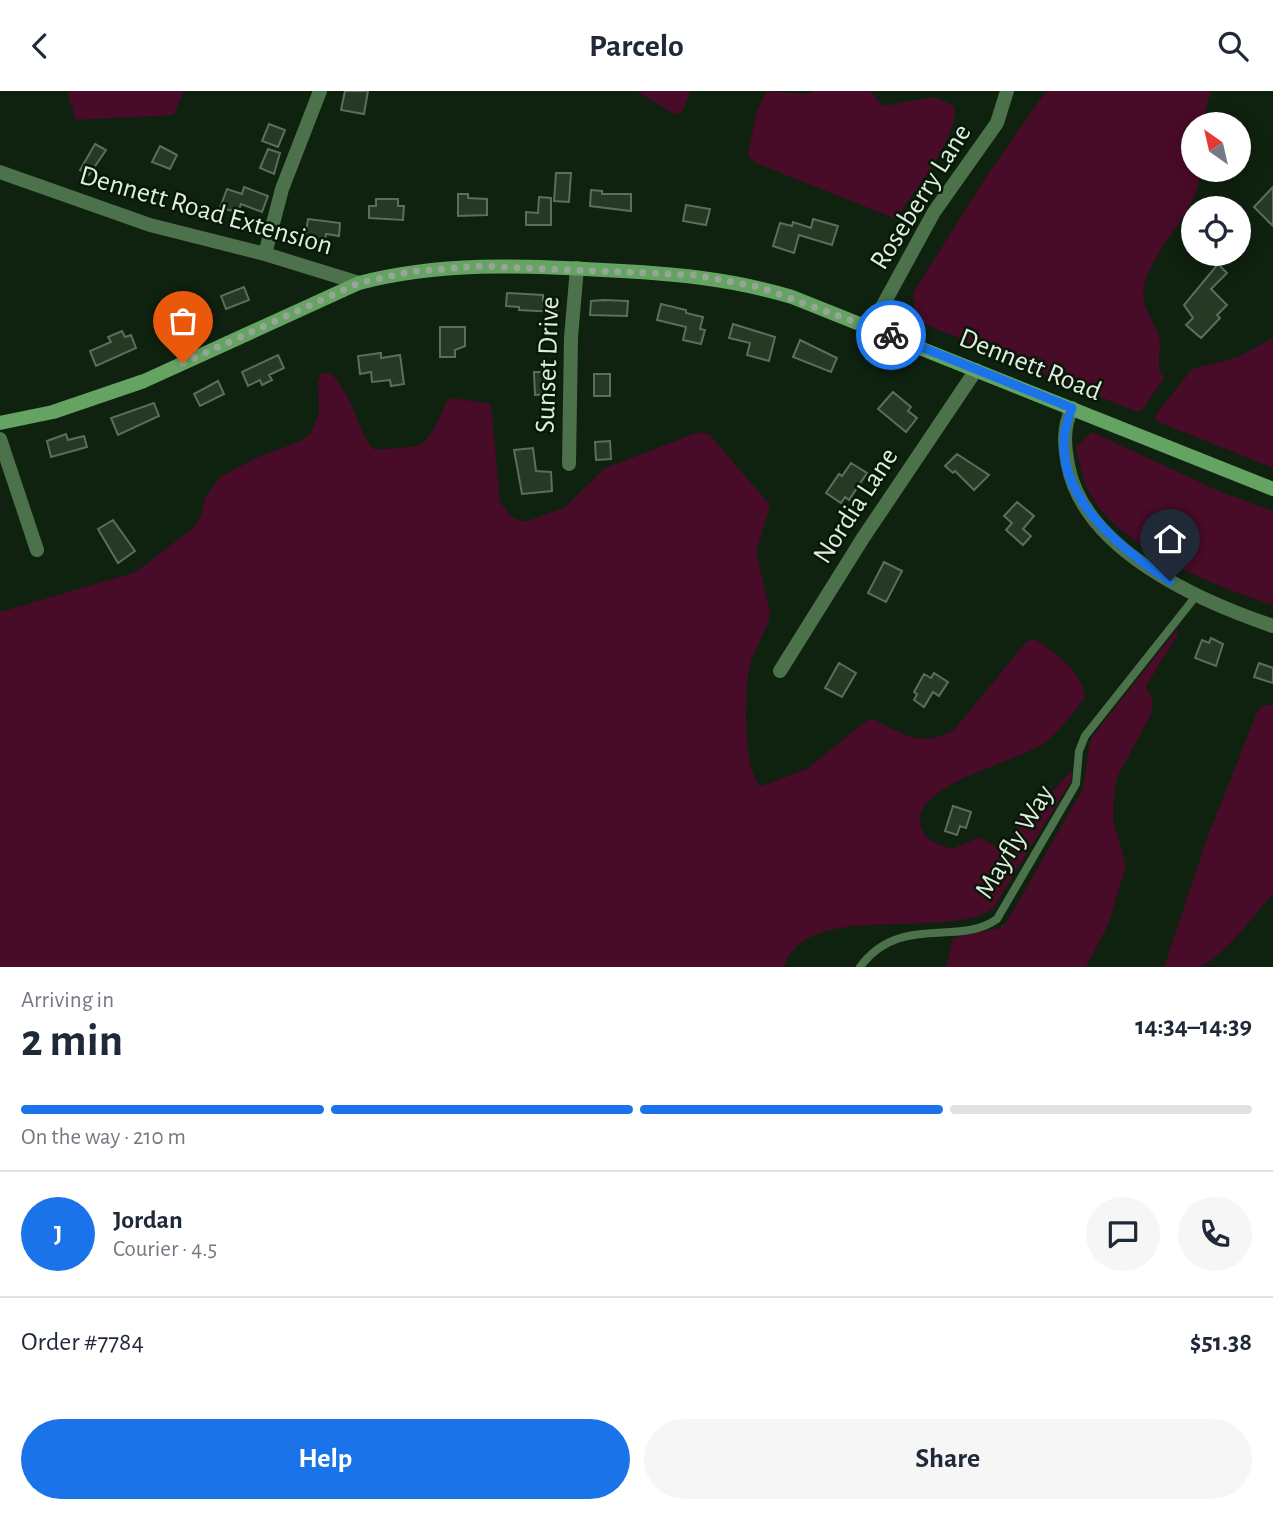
<!DOCTYPE html>
<html lang="en">
<head>
<meta charset="utf-8">
<style>
	body { margin:0; font-family:"Alegreya Sans",sans-serif; background:#f6f6f7; color:#1f2937; height:100vh; display:flex; flex-direction:column; font-size:26px; white-space:nowrap }
	* { box-sizing:border-box; margin:0 }
	p { font-size:23px; color:#747a83 }
	.icon { flex:none; width:38px; height:38px; fill:none; stroke:currentColor; stroke-width:2; stroke-linecap:round; stroke-linejoin:round }
	.map { position:relative; height:876px; overflow:hidden }
	.side { display:flex; flex-direction:column; background:#fff; flex:1 }
	.side>* { flex:none }
	.needle { width:46px; rotate:326deg }
	.controls { position:absolute; left:1181px; top:21px; display:grid; gap:14px }
	.controls a { display:grid; place-items:center; width:70px; height:70px; border-radius:50%; background:#fff; box-shadow:0 4px 18px #0003; font-size:35px }
	.pin { position:absolute; display:grid; place-items:center; width:60px; height:60px; color:#fff; margin:-72px -30px; border-radius:50% 50% 50% 0; rotate:-45deg; box-shadow:0 0 7px #0007 }
	.pin .icon { rotate:45deg }
	.courier { position:absolute; display:grid; place-items:center; width:70px; height:70px; margin:-35px; border:5px solid #1a73e8; border-radius:50%; background:#fff; color:#222; box-shadow:0 2px 9px #0007 }
	.headline em { font-style:normal; font-weight:700 }
	.headline div { display:flex; flex-direction:column-reverse }
	.headline { display:flex; align-items:center; justify-content:space-between; height:119px; padding:0 21px }
	h1 { font-size:46px; font-weight:700; line-height:52px }
	.bar { display:grid; grid-template-columns:repeat(4,1fr); gap:10px 7px; align-content:center; height:84px; padding:0 21px }
	.bar i { height:9px; border-radius:5px; background:#e0e1e3 }
	.bar .active { background:#1a73e8 }
	.bar p { grid-column:span 4 }
	.line { display:flex; align-items:center; gap:18px; padding:0 21px; border-top:2px solid #e0e1e3 }
	.line div { flex:1 }
	.round { display:grid; place-items:center; flex:none; width:74px; height:74px; border-radius:37px; background:#f6f6f7 }
	.button { display:flex; gap:14px; margin-top:auto; padding:14px 21px }
	.button a { flex:1; height:80px; border-radius:42px; background:#1a73e8; color:#fff; font-size:28px; font-weight:700; line-height:80px; text-align:center }
	.button a+a { background:#f6f6f7; color:#1f2937 }
	header { display:flex; justify-content:space-between; align-items:center; height:91px; padding:0 21px; background:#fff; font-size:32px; font-weight:700 }
	.map>svg:first-child { display:block }
	.green { fill:#480b28 }
	.building { fill:#253925; stroke:#5a6f59; stroke-width:2 }
	.lines { fill:none; stroke-linecap:round; stroke-linejoin:round }
	.lane { stroke:#4b724a; stroke-width:8 }
	.street { stroke:#4b724a; stroke-width:14 }
	.secondary { stroke:#64a362; stroke-width:14 }
	.done { stroke:#97a596; stroke-width:7; stroke-dasharray:0 12.6 }
	.route { stroke:#1a73e8; stroke-width:9 }
	.labels { text-anchor:middle; dominant-baseline:central; stroke-width:5; stroke-linejoin:round; paint-order:stroke }
	.street-label { font-size:28px; fill:#e0ecdf; stroke:#061806 }
</style>
</head>
<body>
<header><svg class="icon" aria-label="back" viewBox="0 0 24 24"><path d="M15 5l-7 7 7 7"/></svg>Parcelo<svg class="icon" aria-label="search" viewBox="0 0 24 24"><circle cx="10" cy="10" r="6"/><path d="M15 15l6 6"/></svg></header>
<div class="map">
<svg width="1273" height="876" viewBox="0 0 1273 876">
	<rect width="100%" height="100%" fill="#0f210f"/>
	<path class="green" d="M 69,0 L 184,0 L 174,24 L 76,29 L 68,4 Z
		M 636,0 L 690,0 L 683,20 L 674,23 Z
		M 767,0 L 806,3 L 814,0 L 870,0 L 883,15 L 934,6 L 954,15 C 961,43 912,103 896,128 L 756,72 L 748,64 L 757,19 Z
		M 1046,0 L 1211,0 L 1202,33 L 1194,33 L 1194,79 L 1200,79 C 1202,124 1136,168 1144,211 C 1147,223 1156,234 1159,246 C 1163,261 1153,273 1164,287 L 1143,318 L 1137,321 L 915,229 L 913,202 L 984,89 Z
		M 1273,247 L 1273,377 L 1156,330 L 1155,325 L 1192,278 L 1238,266 Z
		M 322,282 L 331,282 C 339,292 347,303 352,315 C 359,330 363,348 375,359 L 418,355 C 435,345 438,325 448,309 L 453,307 L 491,313 L 500,411 L 511,426 L 524,431 L 564,417 L 605,377 L 699,341 L 709,343 L 770,414 L 756,462 L 770,520 L 769,529 C 763,546 750,566 748,585 C 745,607 743,682 761,695 L 807,678 L 866,630 L 873,628 C 905,644 919,657 954,639 L 1026,551 L 1035,548 C 1055,562 1082,580 1085,606 C 1073,621 1061,639 1046,651 C 1020,671 913,692 920,733 C 923,749 938,754 952,758 L 980,746 L 997,757 L 1013,746 L 1020,724 L 1044,709 L 1072,679 L 1071,690 L 993,818 C 943,851 807,807 784,876 L 0,876 L 0,521 L 136,481 L 194,436 L 201,425 L 205,407 L 220,386 L 258,366 L 301,350 L 311,342 L 319,322 L 318,289 Z
		M 1092,341 L 1221,401 L 1273,420 L 1273,514 C 1216,496 1121,458 1090,403 C 1082,389 1080,372 1076,356 Z
		M 1177,538 L 1177,545 L 1146,595 L 1153,610 L 1151,623 L 1117,687 L 1114,705 L 1113,728 L 1126,775 L 1108,834 L 1086,876 L 946,876 L 953,847 L 999,837 L 1006,832 L 1081,701 C 1088,683 1085,664 1092,646 Z
		M 1264,614 L 1273,614 L 1273,803 C 1258,820 1217,873 1198,876 C 1187,876 1175,876 1164,876 L 1206,750 L 1257,621 Z"/>
	<path class="building" d="M 345,0 L 368,0 L 364,23 L 341,19 Z
		M 269,33 L 285,39 L 278,56 L 262,50 Z
		M 95,53 L 106,59 L 89,84 L 80,79 Z
		M 160,55 L 177,64 L 170,78 L 152,71 Z
		M 268,58 L 280,62 L 274,83 L 260,77 Z
		M 556,82 L 571,82 L 569,111 L 554,110 Z
		M 244,96 L 268,105 L 262,121 L 241,113 L 238,121 L 220,117 L 227,98 L 242,103 Z
		M 1273,96 L 1273,135 L 1254,116 Z
		M 591,99 L 602,100 L 602,103 L 631,103 L 631,120 L 590,115 Z
		M 458,103 L 468,103 L 468,107 L 487,108 L 487,124 L 458,125 Z
		M 539,106 L 551,107 L 551,134 L 526,134 L 526,121 L 538,122 Z
		M 376,108 L 398,108 L 398,115 L 404,115 L 403,129 L 369,127 L 369,115 L 376,115 Z
		M 686,114 L 710,118 L 706,134 L 683,130 Z
		M 308,128 L 340,132 L 339,145 L 326,143 L 325,149 L 305,146 Z
		M 813,128 L 838,135 L 832,154 L 799,144 L 794,162 L 773,155 L 780,132 L 792,135 L 793,131 L 811,137 Z
		M 1218,173 L 1227,182 L 1211,198 L 1227,214 L 1217,224 L 1220,227 L 1201,247 L 1186,234 L 1193,227 L 1184,214 Z
		M 244,196 L 249,209 L 226,218 L 221,205 Z
		M 507,202 L 543,204 L 543,210 L 556,211 L 556,221 L 519,219 L 519,216 L 506,215 Z
		M 181,207 L 192,233 L 162,247 L 156,232 L 174,224 L 169,212 Z
		M 604,209 L 628,210 L 627,225 L 590,224 L 591,210 Z
		M 661,213 L 686,219 L 686,222 L 703,226 L 700,238 L 705,239 L 701,253 L 683,249 L 686,236 L 657,229 Z
		M 733,233 L 775,246 L 769,270 L 747,264 L 750,252 L 729,247 Z
		M 440,236 L 465,236 L 465,255 L 455,259 L 455,266 L 440,266 Z
		M 122,240 L 125,246 L 131,244 L 136,257 L 96,275 L 90,260 L 111,251 L 108,246 Z
		M 800,249 L 837,267 L 831,281 L 793,266 Z
		M 381,262 L 381,267 L 400,264 L 404,293 L 391,295 L 390,289 L 372,291 L 371,281 L 360,283 L 358,265 Z
		M 278,264 L 284,277 L 269,284 L 272,289 L 262,294 L 260,289 L 248,295 L 242,281 Z
		M 534,281 L 550,281 L 551,303 L 535,304 Z
		M 594,283 L 610,283 L 610,305 L 594,305 Z
		M 218,290 L 224,303 L 200,315 L 194,303 Z
		M 893,301 L 911,316 L 908,320 L 917,327 L 906,341 L 878,318 Z
		M 154,312 L 159,325 L 118,344 L 111,327 Z
		M 66,343 L 68,349 L 84,345 L 87,356 L 51,366 L 47,350 Z
		M 610,350 L 611,368 L 596,369 L 595,351 Z
		M 533,357 L 536,380 L 551,381 L 552,400 L 522,403 L 514,359 Z
		M 957,363 L 989,384 L 974,399 L 955,380 L 953,382 L 945,375 Z
		M 851,372 L 867,382 L 849,409 L 845,406 L 841,412 L 826,402 L 839,383 L 842,385 Z
		M 1017,411 L 1034,425 L 1023,438 L 1031,445 L 1023,454 L 1006,439 L 1012,432 L 1004,425 Z
		M 113,429 L 135,460 L 118,472 L 98,438 Z
		M 884,471 L 902,480 L 886,511 L 868,502 Z
		M 1211,547 L 1223,553 L 1216,575 L 1195,567 L 1202,549 L 1209,552 Z
		M 839,572 L 856,582 L 842,606 L 825,597 Z
		M 1259,572 L 1273,577 L 1273,592 L 1254,586 Z
		M 934,582 L 948,591 L 939,605 L 933,601 L 924,616 L 914,609 L 917,603 L 914,601 L 924,583 L 931,587 Z
		M 953,715 L 971,721 L 966,737 L 960,735 L 957,744 L 945,740 Z"/>
	<g class="lines">
		<path class="lane" d="M 860,876 C 899,822 959,856 997,828 L 1076,693 L 1079,660 L 1085,645 L 1196,505"/>
		<path class="street" d="M 0,81 L 150,134 L 265,163 L 359,192
			M 265,163 L 282,98 L 320,0
			M 871,236 L 934,121 L 997,32 L 1007,0
			M 1072,317 C 1063,337 1064,353 1068,374 C 1084,459 1199,510 1273,535
			M 0,348 L 37,459
			M 569,373 L 571,246 L 577,177
			M 780,580 L 863,447 L 976,279"/>
		<path class="secondary" d="M 0,332 L 53,321 L 144,290 L 359,192 C 439,171 521,174 603,179 C 668,182 729,187 792,206 L 1273,398"/>
	</g>
	<g class="lines">
		<path class="done" d="M 183,272 L 359,192 L 409,181 L 477,175 L 695,184 L 759,196 L 891,244"/>
		<path class="route" d="M 891,244 L 1072,317 C 1039,393 1114,454 1170,490"/>
	</g>
	<g class="labels">
		<g class="street-label">
			<text transform="translate(921 106) rotate(-58)">Roseberry Lane</text>
			<text transform="translate(206 120) rotate(16)">Dennett Road Extension</text>
			<text transform="translate(548 274) rotate(-88)">Sunset Drive</text>
			<text transform="translate(1030 274) rotate(22)">Dennett Road</text>
			<text transform="translate(856 415) rotate(-57)">Nordia Lane</text>
			<text transform="translate(1015 751) rotate(-59)">Mayfly Way</text>
		</g>
	</g>
</svg>
<div class="controls">
<a><svg class="needle" viewBox="-14 -14 28 28"><path d="M0-13l5 13h-10z" fill="#e53935"/><path d="M0 13l5-13h-10z" fill="#747a83"/></svg></a>
<a><svg class="icon" aria-label="locate" viewBox="0 0 24 24"><circle cx="12" cy="12" r="6"/><path d="M12 2v4M12 18v4M2 12h4M18 12h4"/></svg></a>
</div>
<div class="pin" style="left:183px;top:272px;background:#ea580c"><svg class="icon" aria-label="bag" viewBox="0 0 24 24"><path d="M5 8h14l-1 12H6zM9 8a3 3 0 0 1 6 0"/></svg></div>
<div class="pin" style="left:1170px;top:490px;background:#1f2937"><svg class="icon" aria-label="home" viewBox="0 0 24 24"><path d="M3 11l9-7 9 7M6 9v11h12V9"/></svg></div>
<div class="courier" style="left:891px;top:244px"><svg class="icon" aria-label="bike" viewBox="0 0 24 24"><circle cx="6" cy="16" r="4"/><circle cx="18" cy="16" r="4"/><path d="M6 16l4-8h5l3 8M10 8l3 8H6M13 5h3"/></svg></div>
</div>
<section class="side">
<div class="headline"><div><h1>2 min</h1><p>Arriving in</p></div><em>14:34–14:39</em></div>
<div class="bar"><i class="active"></i><i class="active"></i><i class="active"></i><i></i><p>On the way · 210 m</p></div>
<div class="line" style="height:126px"><b class="round" style="background:#1a73e8;color:#fff">J</b><div><b>Jordan</b><p>Courier · 4.5</p></div><a class="round"><svg class="icon" aria-label="chat" viewBox="0 0 24 24"><path d="M4 5h16v11H9l-5 4z"/></svg></a><a class="round"><svg class="icon" aria-label="phone" viewBox="0 0 24 24"><path d="M5 4h4l2 5-3 2q2 4 5 5l2-3 5 2v4C11 20 4 13 5 4z"/></svg></a></div>
<div class="line" style="height:91px"><div>Order #7784</div><b>$51.38</b></div>
<div class="button"><a>Help</a><a>Share</a></div>
</section>
</body>
</html>
